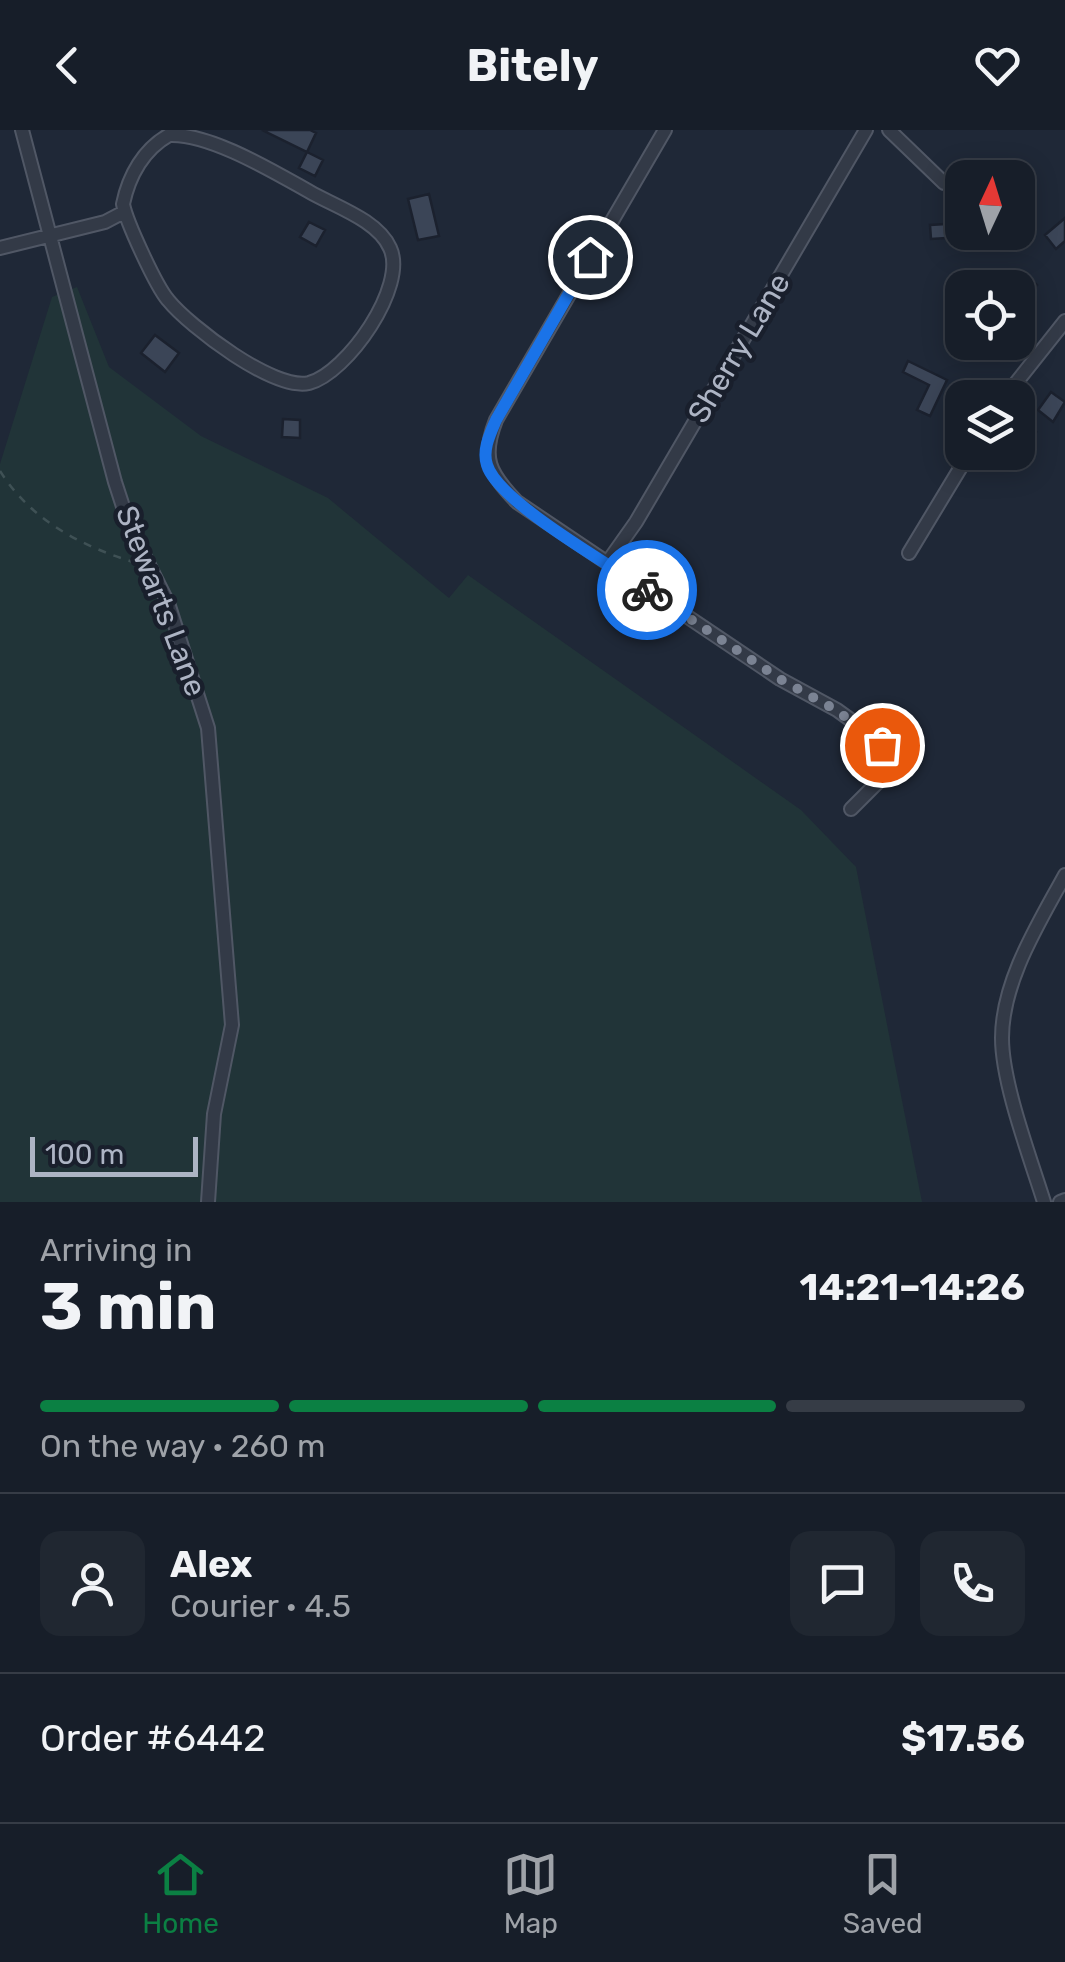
<!DOCTYPE html>
<html lang="en">
<head>
<meta charset="utf-8">
<style>
	body { margin:0; font-family:Rubik,sans-serif; background:#202731; color:#f1f3f6; height:100vh; display:flex; flex-direction:column; font-size:38px; white-space:nowrap }
	* { box-sizing:border-box; margin:0 }
	p { font-size:32px; color:#9ea2a8 }
	.icon { flex:none; width:55px; height:55px; fill:none; stroke:currentColor; stroke-width:2; stroke-linecap:round; stroke-linejoin:round }
	.map { position:relative; height:1072px; overflow:hidden }
	.details { display:flex; flex-direction:column; background:#171e29; flex:1 }
	.details>* { flex:none }
	.needle { width:65px; rotate:4deg }
	.buttons { position:absolute; left:945px; top:30px; display:grid; gap:20px }
	.buttons a { display:grid; place-items:center; width:90px; height:90px; border-radius:20px; background:#171e29; box-shadow:0 5px 25px #0003,0 0 0 2px #363c46; font-size:50px }
	.scale { position:absolute; left:30px; bottom:25px; width:168px; box-sizing:border-box; padding-left:10px; border:5px solid #adb4c4; border-top:0; font-size:28px; line-height:35px; white-space:nowrap; color:#adb4c4; -webkit-text-stroke:8px #191f2c; paint-order:stroke }
	.pin { position:absolute; display:grid; place-items:center; width:85px; height:85px; color:#fff; margin:-42px; border:5px solid #fff; border-radius:50%; box-shadow:0 2px 10px #0007 }
	.courier { position:absolute; display:grid; place-items:center; width:100px; height:100px; margin:-50px; border:8px solid #1a73e8; border-radius:50%; background:#fff; color:#222; box-shadow:0 2px 12px #0007 }
	.overview em { font-style:normal; font-weight:700 }
	.overview div { display:flex; flex-direction:column-reverse }
	.overview { display:flex; align-items:center; justify-content:space-between; height:170px; padding:0 40px }
	h1 { font-size:65px; font-weight:700; line-height:75px }
	.bar { display:grid; grid-template-columns:repeat(4,1fr); gap:15px 10px; align-content:center; height:120px; padding:0 40px }
	.bar i { height:12px; border-radius:8px; background:#363c46 }
	.bar .current { background:#0b8043 }
	.bar p { grid-column:span 4 }
	.line { display:flex; align-items:center; gap:25px; padding:0 40px; border-top:2px solid #363c46 }
	.line div { flex:1 }
	.round { display:grid; place-items:center; flex:none; width:105px; height:105px; border-radius:20px; background:#202731 }
	header { display:flex; justify-content:space-between; align-items:center; height:130px; padding:0 40px; background:#171e29; font-size:45px; font-weight:700 }
	.dock { display:flex; justify-content:space-around; align-items:center; height:140px; border-top:2px solid #363c46; background:#171e29; font-size:28px; color:#9ea2a8 }
	.dock a { display:grid; justify-items:center; gap:5px }
	.dock .current { color:#0b8043 }
	.map>svg:first-child { display:block }
	.green { fill:#213438 }
	.building { fill:#3b4557; stroke:#1b212e; stroke-width:2.5 }
	.lines { fill:none; stroke-linecap:round; stroke-linejoin:round }
	.minor-casing { stroke:#505765; stroke-width:16 }
	.path { stroke:#3f5155; stroke-width:2.5; stroke-dasharray:8 8; stroke-linecap:butt }
	.minor { stroke:#333a47; stroke-width:12 }
	.done { stroke:#7b8393; stroke-width:10; stroke-dasharray:0 18 }
	.route { stroke:#1a73e8; stroke-width:12 }
	.labels { text-anchor:middle; dominant-baseline:central; stroke-width:9; stroke-linejoin:round; paint-order:stroke }
	.street-label { font-size:30px; fill:#adb4c4; stroke:#191f2c }
</style>
</head>
<body>
<header><svg class="icon" aria-label="back" viewBox="0 0 24 24"><path d="M15 5l-7 7 7 7"/></svg>Bitely<svg class="icon" aria-label="heart" viewBox="0 0 24 24"><path d="M12 20l-8-8c-3-5 5-10 8-4 3-6 11-1 8 4z"/></svg></header>
<div class="map">
<svg width="1065" height="1072" viewBox="0 0 1065 1072">
	<rect width="100%" height="100%" fill="#1f2837"/>
	<path class="green" d="M 77,157 L 109,237 L 201,306 L 328,368 L 449,468 L 468,445 L 801,680 L 856,737 L 922,1072 L 0,1072 L 0,334 L 52,167 Z"/>
	<path class="building" d="M 262,0 L 310,0 L 316,3 L 307,22 Z
		M 307,22 L 323,30 L 315,46 L 299,38 Z
		M 429,64 L 439,106 L 418,110 L 408,69 Z
		M 1065,88 L 1065,111 L 1056,119 L 1045,105 Z
		M 309,92 L 325,100 L 316,116 L 300,107 Z
		M 962,93 L 962,107 L 931,109 L 930,95 Z
		M 1011,143 L 1020,152 L 1027,145 L 1037,155 L 1018,174 L 1018,158 L 996,158 Z
		M 962,180 L 962,216 L 960,221 L 946,215 Z
		M 155,205 L 179,223 L 165,242 L 141,223 Z
		M 908,231 L 947,250 L 930,286 L 917,280 L 929,255 L 903,242 Z
		M 1051,262 L 1065,272 L 1053,292 L 1038,280 Z
		M 283,289 L 300,290 L 300,308 L 282,307 Z
		M 1024,296 L 1036,302 L 1018,336 L 1018,308 Z"/>
	<g class="lines">
		<defs>
			<path id="minor" d="M 22,0 L 115,352 L 129,395 L 168,473 L 208,598 L 232,895 L 214,984 L 208,1072
				M 665,0 L 496,290 C 481,328 489,343 517,372 L 780,549 L 837,580 L 873,606 L 886,624 L 884,646 L 851,679
				M 889,0 L 944,53
				M 169,5 C 210,3 274,42 310,62 C 334,76 378,90 390,118 C 408,156 347,243 309,253 C 274,261 190,197 168,170 C 156,156 126,91 123,74 C 129,45 144,19 169,5 Z
				M 0,118 L 105,92 L 124,82
				M 1004,268 L 1065,191
				M 909,423 L 970,322
				M 607,433 L 636,392 L 866,0
				M 1044,1072 C 1030,1027 1002,953 1002,908 C 1002,851 1039,793 1065,745
				M 1060,1072 L 1065,1070"/>
		</defs>
		<use href="#minor" class="minor-casing"/>
		<path class="path" d="M 0,341 C 31,390 79,415 133,432"/>
		<use href="#minor" class="minor"/>
	</g>
	<g class="lines">
		<path class="done" d="M 647,460 L 780,549 L 836,580 L 882,615"/>
		<path class="route" d="M 590,127 L 496,290 C 490,304 482,320 487,335 C 498,372 612,436 647,460"/>
	</g>
	<g class="labels">
		<g class="street-label">
			<text transform="translate(739 218) rotate(-59)">Sherry Lane</text>
			<text transform="translate(161 471) rotate(69)">Stewarts Lane</text>
		</g>
	</g>
</svg>
<div class="buttons">
<a><svg class="needle" viewBox="-14 -14 28 28"><path d="M0-13l5 13h-10z" fill="#e53935"/><path d="M0 13l5-13h-10z" fill="#9ea2a8"/></svg></a>
<a><svg class="icon" aria-label="locate" viewBox="0 0 24 24"><circle cx="12" cy="12" r="6"/><path d="M12 2v4M12 18v4M2 12h4M18 12h4"/></svg></a>
<a><svg class="icon" aria-label="layers" viewBox="0 0 24 24"><path d="M12 4l9 5-9 5-9-5zM3 14l9 5 9-5"/></svg></a>
</div>
<div class="scale">100 m</div>
<div class="pin" style="left:882px;top:615px;background:#ea580c"><svg class="icon" aria-label="bag" viewBox="0 0 24 24"><path d="M5 8h14l-1 12H6zM9 8a3 3 0 0 1 6 0"/></svg></div>
<div class="pin" style="left:590px;top:127px;background:#1f2937"><svg class="icon" aria-label="home" viewBox="0 0 24 24"><path d="M3 11l9-7 9 7M6 9v11h12V9"/></svg></div>
<div class="courier" style="left:647px;top:460px"><svg class="icon" aria-label="bike" viewBox="0 0 24 24"><circle cx="6" cy="16" r="4"/><circle cx="18" cy="16" r="4"/><path d="M6 16l4-8h5l3 8M10 8l3 8H6M13 5h3"/></svg></div>
</div>
<section class="details">
<div class="overview"><div><h1>3 min</h1><p>Arriving in</p></div><em>14:21–14:26</em></div>
<div class="bar"><i class="current"></i><i class="current"></i><i class="current"></i><i></i><p>On the way · 260 m</p></div>
<div class="line" style="height:180px"><a class="round"><svg class="icon" aria-label="person" viewBox="0 0 24 24"><circle cx="12" cy="8" r="4"/><path d="M4 21q1-7 8-7t8 7"/></svg></a><div><b>Alex</b><p>Courier · 4.5</p></div><a class="round"><svg class="icon" aria-label="chat" viewBox="0 0 24 24"><path d="M4 5h16v11H9l-5 4z"/></svg></a><a class="round"><svg class="icon" aria-label="phone" viewBox="0 0 24 24"><path d="M5 4h4l2 5-3 2q2 4 5 5l2-3 5 2v4C11 20 4 13 5 4z"/></svg></a></div>
<div class="line" style="height:130px"><div>Order #6442</div><b>$17.56</b></div>
</section>
<nav class="dock">
<a class="current"><svg class="icon" aria-label="home" viewBox="0 0 24 24"><path d="M3 11l9-7 9 7M6 9v11h12V9"/></svg>Home</a>
<a><svg class="icon" aria-label="map" viewBox="0 0 24 24"><path d="M3 6l6-2 6 2 6-2v14l-6 2-6-2-6 2zM9 4v14M15 6v14"/></svg>Map</a>
<a><svg class="icon" aria-label="saved" viewBox="0 0 24 24"><path d="M7 4h10v16l-5-4-5 4z"/></svg>Saved</a>
</nav>
</body>
</html>
